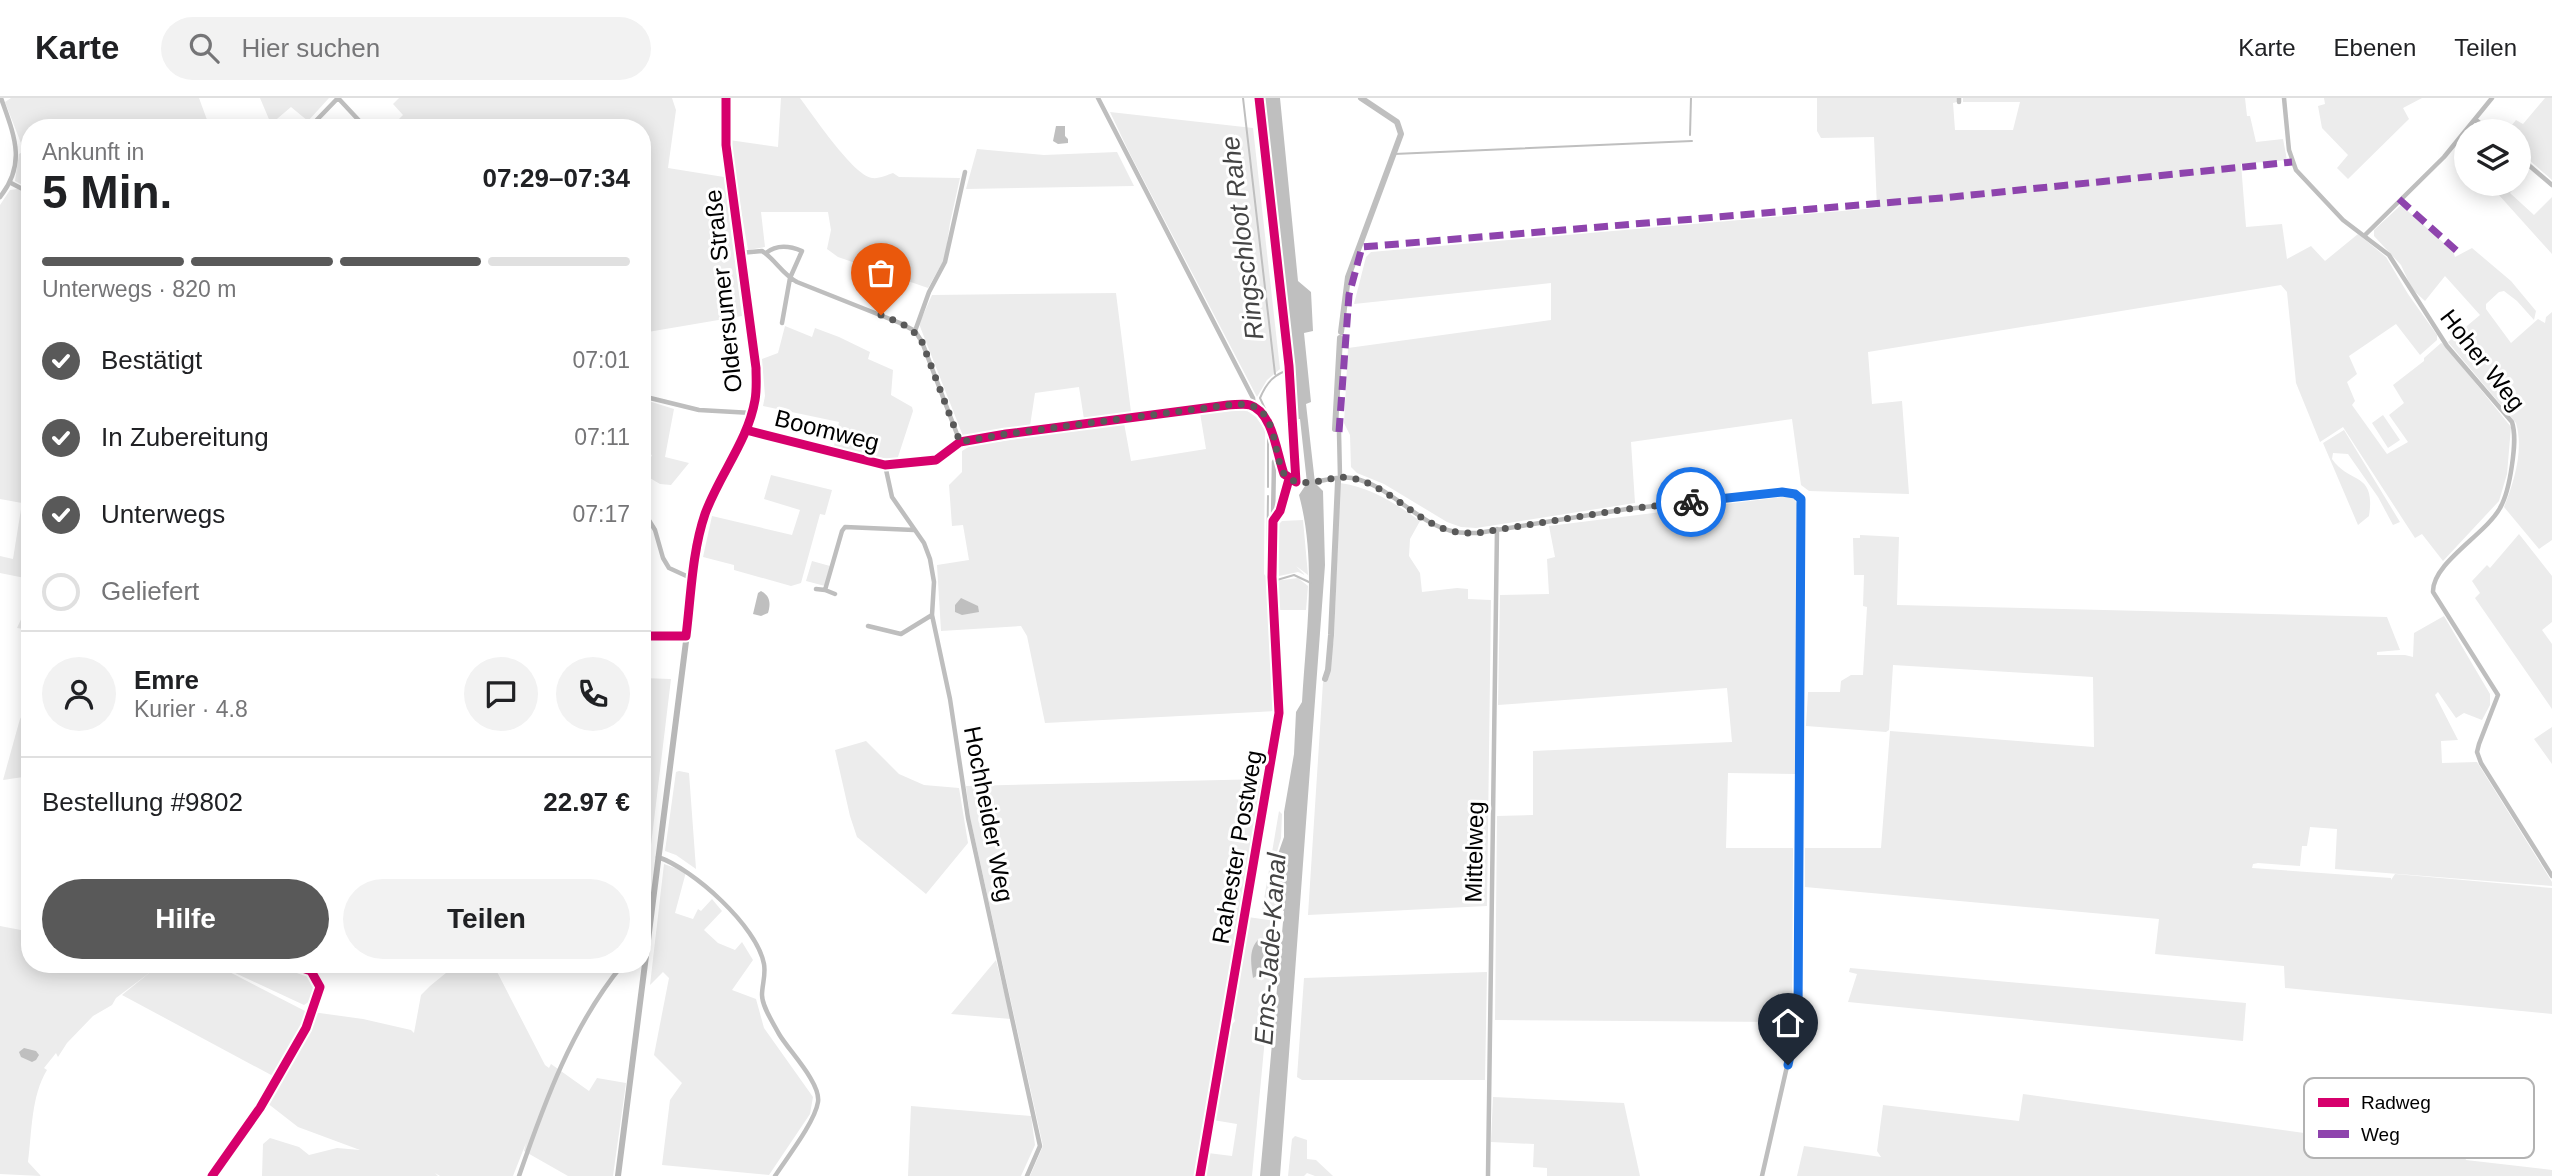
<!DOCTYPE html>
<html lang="de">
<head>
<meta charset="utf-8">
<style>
	body { margin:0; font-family:Arial,sans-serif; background:#f2f2f2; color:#202124; height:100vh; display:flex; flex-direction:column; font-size:26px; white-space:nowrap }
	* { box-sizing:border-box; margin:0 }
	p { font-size:23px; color:#757577 }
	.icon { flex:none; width:38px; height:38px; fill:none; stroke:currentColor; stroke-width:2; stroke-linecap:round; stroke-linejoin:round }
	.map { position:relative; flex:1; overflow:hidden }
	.side { position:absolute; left:21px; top:21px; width:630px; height:854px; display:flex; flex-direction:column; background:#fff; border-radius:28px; box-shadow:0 4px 18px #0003 }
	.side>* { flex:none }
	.fabs { position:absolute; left:2454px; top:21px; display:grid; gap:14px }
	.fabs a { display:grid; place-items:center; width:77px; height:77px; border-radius:50%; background:#fff; box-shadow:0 4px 18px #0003; font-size:35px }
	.pin { position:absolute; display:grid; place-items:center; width:60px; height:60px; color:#fff; margin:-72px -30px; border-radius:50% 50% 50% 0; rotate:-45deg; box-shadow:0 0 7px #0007 }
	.pin .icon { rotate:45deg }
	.courier { position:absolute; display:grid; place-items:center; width:70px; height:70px; margin:-35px; border:5px solid #1a73e8; border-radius:50%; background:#fff; color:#222; box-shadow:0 2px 9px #0007 }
	.overview em { font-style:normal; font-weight:600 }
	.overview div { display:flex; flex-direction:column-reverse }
	.overview { display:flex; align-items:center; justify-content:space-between; height:119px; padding:0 21px }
	h1 { font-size:46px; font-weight:600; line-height:52px }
	.bar { display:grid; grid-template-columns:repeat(4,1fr); gap:10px 7px; align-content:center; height:84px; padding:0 21px }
	.bar i { height:9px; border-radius:5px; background:#e0e0e0 }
	.bar .on { background:#595959 }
	.bar p { grid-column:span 4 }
	.line { display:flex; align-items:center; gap:18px; padding:0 21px; border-top:2px solid #e0e0e0 }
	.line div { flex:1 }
	.round { display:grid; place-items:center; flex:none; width:74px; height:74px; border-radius:37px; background:#f2f2f2 }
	ol { padding:0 21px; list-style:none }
	li { display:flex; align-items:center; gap:21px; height:77px }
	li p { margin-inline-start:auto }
	li .icon { padding:7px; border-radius:50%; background:#595959; color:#fff; stroke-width:4 }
	li:last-child { color:#757577 }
	li i { width:38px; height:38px; border:4px solid #e0e0e0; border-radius:50% }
	.cta { display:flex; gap:14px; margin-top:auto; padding:14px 21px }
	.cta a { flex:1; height:80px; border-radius:42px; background:#595959; color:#fff; font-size:28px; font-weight:600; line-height:80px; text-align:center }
	.cta a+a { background:#f2f2f2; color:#202124 }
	header { display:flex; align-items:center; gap:42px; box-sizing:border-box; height:98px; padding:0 35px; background:#fff; border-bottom:2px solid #e0e0e0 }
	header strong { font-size:33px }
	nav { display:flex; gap:38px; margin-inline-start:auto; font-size:24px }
	.search { width:490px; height:63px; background:#f2f2f2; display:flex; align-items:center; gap:18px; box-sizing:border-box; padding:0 24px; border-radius:38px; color:#757577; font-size:26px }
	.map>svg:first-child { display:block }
	.green { fill:#ececec }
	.water { fill:#bfbfbf }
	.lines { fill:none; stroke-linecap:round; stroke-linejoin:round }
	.stream { stroke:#bfbfbf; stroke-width:2 }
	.canal { stroke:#bfbfbf; stroke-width:6 }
	.street { stroke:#bebebe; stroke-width:4.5 }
	.secondary { stroke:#b8b8b8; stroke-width:6 }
	.quiet { stroke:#8e44ad; stroke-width:7; stroke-dasharray:14 7; stroke-linecap:butt }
	.cycleway-casing { stroke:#fff; stroke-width:13 }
	.cycleway { stroke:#d6006c; stroke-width:9 }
	.done { stroke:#595959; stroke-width:7; stroke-dasharray:0 12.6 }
	.route { stroke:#1a73e8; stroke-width:9 }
	.labels { text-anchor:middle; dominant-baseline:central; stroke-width:6; stroke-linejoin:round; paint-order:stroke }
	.street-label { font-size:24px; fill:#000; stroke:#fff }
	.water-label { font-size:26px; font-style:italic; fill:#444; stroke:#fff }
	.key { fill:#fff; stroke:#b2b2b2; stroke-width:2 }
	.key-label { font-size:19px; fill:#000 }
</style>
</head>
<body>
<header>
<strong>Karte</strong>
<div class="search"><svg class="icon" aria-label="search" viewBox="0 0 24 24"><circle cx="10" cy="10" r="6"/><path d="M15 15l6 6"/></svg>Hier suchen</div>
<nav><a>Karte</a><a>Ebenen</a><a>Teilen</a></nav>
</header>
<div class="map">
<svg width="2552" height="1078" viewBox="0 0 2552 1078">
	<rect width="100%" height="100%" fill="#fff"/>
	<path class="green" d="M 11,0 L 199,0 L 210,30 L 30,30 L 30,91 L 15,83 L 19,56 L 24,53 L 5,4 Z
		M 260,0 L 329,0 L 308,23 L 291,9 L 271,26 Z
		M 399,0 L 672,0 L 676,12 L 668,70 L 724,79 L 742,218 L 642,235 L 642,30 L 406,30 L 399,21 L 403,17 L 393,6 Z
		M 781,0 L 800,0 C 813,17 853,77 872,80 C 879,81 887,77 893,75 L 899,79 L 960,80 L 950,125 L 945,160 L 928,190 L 838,159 L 827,151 L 831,132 L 828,114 L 761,114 L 765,149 L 748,152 L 729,42 L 778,49 Z
		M 1817,0 L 1957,0 L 1957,4 L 1953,5 L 1955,32 L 2013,32 L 2020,4 L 1963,4 L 1963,0 L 2245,0 L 2247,18 L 2250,18 L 2256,44 L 2283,41 L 2287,62 L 2241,66 L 2246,129 L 2282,126 L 2287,161 L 2311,148 L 2325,163 L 2358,136 L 2386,159 L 2408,196 L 2437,237 L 2437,242 L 2420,257 L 2396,226 L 2349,258 L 2357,276 L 2347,284 L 2355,303 L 2352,307 L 2387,356 L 2408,344 L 2389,317 L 2404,305 L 2393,287 L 2424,263 L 2424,260 L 2441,245 L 2444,246 L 2511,329 L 2507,376 L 2499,403 L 2443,463 L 2422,436 L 2415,440 L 2343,329 L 2320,344 L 2296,285 L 2287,194 L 2281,187 L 1868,254 L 1872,306 L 1902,303 L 1909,396 L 1809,393 L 1801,387 L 1792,321 L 1631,344 L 1635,405 L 1476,430 L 1461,429 L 1447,424 L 1384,386 L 1357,375 L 1351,369 L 1350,337 L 1344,325 L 1348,250 L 1551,222 L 1551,185 L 1354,206 L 1366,159 L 1371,154 L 1877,110 L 1874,39 L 1821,40 L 1817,33 Z
		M 2324,0 L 2422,0 L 2403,10 L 2409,21 L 2348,81 L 2337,70 L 2348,57 L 2322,30 L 2318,8 L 2325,6 Z
		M 2545,0 L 2552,0 L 2552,82 L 2518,52 L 2518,33 L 2507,33 L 2516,22 L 2523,26 Z
		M 1110,14 L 1253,30 L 1280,271 L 1267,282 L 1257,299 L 1129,54 Z
		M 977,51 L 1044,57 L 1117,54 L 1134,88 L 966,91 Z
		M 2489,86 L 2518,86 L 2510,95 L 2534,117 L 2552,99 L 2552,156 Z
		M 18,91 L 30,99 L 30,214 L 27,215 L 24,250 L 30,251 L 30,481 L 0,475 L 0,458 L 13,461 L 22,405 L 0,401 L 0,107 L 10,92 Z
		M 2401,107 L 2453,153 L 2455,159 L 2472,150 L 2511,183 L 2536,213 L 2534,222 L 2517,203 L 2504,193 L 2499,194 L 2486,206 L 2486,211 L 2511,245 L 2538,221 L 2545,225 L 2546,219 L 2552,214 L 2552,442 L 2539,451 L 2504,409 C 2514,384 2524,352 2516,325 L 2448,244 L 2480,217 L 2445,178 L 2425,203 L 2412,191 L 2401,167 L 2374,138 L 2374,132 Z
		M 1116,195 L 1131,314 L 1084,321 L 1079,289 L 1035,295 L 1030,328 L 963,338 L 919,226 L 932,197 Z
		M 785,228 L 812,239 L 815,230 L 839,239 L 870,254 L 868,261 L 893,272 L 891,297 L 912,309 L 913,313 L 897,362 L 833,353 L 839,324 L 763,308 L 765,298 L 762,261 L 778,255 Z
		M 642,301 L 674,311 L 665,359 L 689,365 L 671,387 L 660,386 L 643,376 L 652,357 L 642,353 Z
		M 1246,312 L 1256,319 L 1265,332 L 1264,476 L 1269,482 L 1275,613 L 1045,625 L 1027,538 L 1021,528 L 941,533 L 937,467 L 969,462 L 963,427 L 952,428 L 949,387 L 962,374 L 962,353 L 970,348 L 1124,325 L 1131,363 L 1206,351 L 1200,315 Z
		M 2383,317 L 2400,342 L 2388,350 L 2372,325 Z
		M 2344,332 L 2400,424 L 2393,427 L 2378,399 L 2348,356 L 2333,355 L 2332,361 C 2350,387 2376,373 2369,418 L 2358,427 L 2323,345 Z
		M 771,377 L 832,392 L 825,417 L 820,416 L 801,485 L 791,488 L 734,472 L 734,467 L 703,459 L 712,418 L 792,437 L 800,412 L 764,401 Z
		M 1340,385 C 1370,389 1395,405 1420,423 L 1410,441 L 1409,458 L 1420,475 L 1422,494 L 1457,490 L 1468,491 L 1468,501 L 1491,502 L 1487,808 L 1308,817 L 1323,584 L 1328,581 L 1334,540 Z
		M 1790,398 L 1794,400 L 1800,413 L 1796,676 L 1728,675 L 1726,750 L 1793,750 L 1792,924 L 1495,922 L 1497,718 L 1533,717 L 1533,653 L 1732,644 L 1727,590 L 1498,607 L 1500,497 L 1549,496 L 1547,461 L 1555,459 L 1549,428 Z
		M 1303,422 L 1308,477 L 1296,468 L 1305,477 L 1298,474 L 1279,478 L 1276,442 L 1278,427 L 1282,423 Z
		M 2519,436 L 2552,478 L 2552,524 L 2542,532 L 2552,546 L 2552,611 L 2475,500 L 2480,495 L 2472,483 L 2487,467 L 2490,470 Z
		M 1860,437 L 1899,439 L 1897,507 L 2387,519 L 2400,552 L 2377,554 L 2377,557 L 2405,557 L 2413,559 L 2414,535 L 2444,518 L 2490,596 L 2490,607 L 2482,622 L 2464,615 L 2456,620 L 2438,594 L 2435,597 L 2458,642 L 2441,643 L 2442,665 L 2477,664 L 2552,784 L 2552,788 L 2335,771 L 2337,731 L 2310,729 L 2307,748 L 2302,748 L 2300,768 L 2258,765 L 2253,766 L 2252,770 L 2391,780 L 2391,782 L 2395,776 L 2552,790 L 2552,916 L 2285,890 L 2284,868 L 2155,856 L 2159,821 L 1805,789 L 1805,750 L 1881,750 L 1890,633 L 2094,649 L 2093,579 L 1893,567 L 1889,632 L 1886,634 L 1806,628 L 1808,594 L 1840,594 L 1841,583 L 1851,577 L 1863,577 L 1867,509 L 1863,508 L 1864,477 L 1854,477 L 1853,440 L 1860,440 Z
		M 812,463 L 830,468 L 825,488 L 806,483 Z
		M 1298,480 L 1308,488 L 1306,512 L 1277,512 L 1275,483 Z
		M 30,502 L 30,532 L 17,530 Z
		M 642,580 L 671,581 L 645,797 L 642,794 Z
		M 30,605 L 30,678 L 3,682 L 20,621 Z
		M 2552,629 L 2552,666 L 2534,641 Z
		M 866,643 L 899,676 L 924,687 L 959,690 L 968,745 L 926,796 L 857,739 L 850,718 L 835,652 Z
		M 679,673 L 689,675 L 696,771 L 676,757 L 665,753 L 676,674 Z
		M 1266,681 L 1194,1078 L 1030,1078 L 1043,1048 L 970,719 L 966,688 Z
		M 1279,713 L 1282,716 L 1281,740 L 1276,757 L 1279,813 L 1262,813 Z
		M 664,766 L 686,774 L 675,815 L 693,821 L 698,811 L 701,813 L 712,801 L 722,813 L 704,832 L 718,845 L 735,852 L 742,844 L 753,862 L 732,892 L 756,901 L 764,930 L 813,999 L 810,1016 L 769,1077 L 662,1067 L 670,1002 L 682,985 L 654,957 L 669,880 L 663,874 L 650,887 Z
		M 30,793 L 30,866 L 214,866 L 305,913 L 363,921 L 411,932 L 414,935 L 421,897 L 430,888 L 457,866 L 493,866 L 545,967 L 549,970 L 551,966 L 589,993 L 597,980 L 626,985 L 613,1078 L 568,1078 L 524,1053 L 526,1045 L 513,1078 L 440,1078 L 435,1075 L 438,1078 L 262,1078 L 263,1046 L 270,1040 L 299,1049 L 309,1057 L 337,1050 L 360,1052 L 298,1029 L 262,1001 L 273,978 L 122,897 L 153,872 L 116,900 L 112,907 L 93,918 L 67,945 L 58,959 L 56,955 L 44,970 L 47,972 C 31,998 32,1034 28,1064 L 41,1078 L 0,1076 L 0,828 L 26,833 Z
		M 1248,819 L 1276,823 L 1252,1078 L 1206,1078 L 1208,1055 L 1232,1058 L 1237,1026 L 1213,1022 L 1228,931 L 1235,923 L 1233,917 Z
		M 996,862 L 1011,921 L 951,916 Z
		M 216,866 L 276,866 L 310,879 L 315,892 L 310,903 L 304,907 Z
		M 1850,870 L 2246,905 L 2243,943 L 1848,904 L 1857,876 L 1849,874 Z
		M 1487,874 L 1485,982 L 1302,982 L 1297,979 L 1304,880 Z
		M 2023,996 L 2464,1057 L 2466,1062 L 2552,1072 L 2552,1078 L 1797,1078 L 1804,1048 L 1881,1059 L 1877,1053 L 1883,1007 L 2019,1023 Z
		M 1493,999 L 1624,1005 L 1640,1078 L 1547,1078 L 1547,1070 L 1533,1069 L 1534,1046 L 1491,1044 Z
		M 911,1008 L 1031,1018 L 1035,1047 L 1021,1078 L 908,1078 Z
		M 1295,1038 L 1307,1042 L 1307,1061 L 1316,1062 L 1333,1078 L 1315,1078 L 1307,1075 L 1304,1078 L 1288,1078 L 1292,1041 Z"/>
	<path class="water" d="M 1263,0 L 1280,0 L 1298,183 L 1311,194 L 1313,233 L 1304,235 L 1311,304 L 1306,306 L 1315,385 L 1323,393 L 1325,467 L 1280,1078 L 1260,1078 L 1284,813 L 1280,810 L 1278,756 L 1284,739 L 1284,714 L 1294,656 L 1296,614 L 1302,604 C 1306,535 1317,464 1299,397 L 1307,385 L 1300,321 L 1295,321 L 1291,247 Z
		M 1056,28 L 1065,28 L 1065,38 L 1068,41 L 1068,45 L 1058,46 L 1053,43 Z
		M 761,493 C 770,498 771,505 768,515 L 761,518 L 753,516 L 758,495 Z
		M 961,500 L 978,508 L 979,514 L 962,517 L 955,514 L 955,507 Z
		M 1260,840 L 1266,844 L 1260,876 L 1253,880 C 1251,866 1248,850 1260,840 Z
		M 24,950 L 36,953 L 39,957 L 36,962 L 32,964 L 21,959 L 19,954 Z"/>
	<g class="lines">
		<path class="stream" d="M 1243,0 L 1275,276
			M 1690,37 L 1691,0
			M 1394,56 L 1692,43
			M 1267,315 L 1260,300 C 1267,284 1274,276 1291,271
			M 1268,334 L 1268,389
			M 1268,398 L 1267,471 L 1269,475
			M 1277,482 L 1294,477 L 1311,485"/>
		<path class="canal" d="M 1341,234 L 1348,179 L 1401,36 L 1397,24 L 1361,0
			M 1335,331 L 1340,240
			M 1325,581 L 1328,572 L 1331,537 L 1338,383"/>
		<path class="street" d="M 1098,0 L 1253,300 L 1254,308
			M 2284,0 L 2289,52 L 2296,72 L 2343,122 L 2389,157 L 2447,248 L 2512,324 C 2516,337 2514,353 2512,367 C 2510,381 2507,398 2500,410 C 2486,436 2432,465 2433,494 L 2498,597 L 2479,646 L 2477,654 L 2481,665 L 2552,778
			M 1959,4 L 1959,0
			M 2475,21 L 2489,33
			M 309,30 L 338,0 L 366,30
			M 2518,58 L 2552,87
			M 11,85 L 30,95
			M 0,99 C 27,65 14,37 1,0
			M 2365,137 L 2444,59 L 2492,0
			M 740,155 L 762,153 C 775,161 782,176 797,184 L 900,225 L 915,233 L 922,244 L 960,344
			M 766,155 C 777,146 790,148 802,153 L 790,180 L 782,225
			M 915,233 L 929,194 L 945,164 L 965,74
			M 642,298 L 699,312 L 752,315
			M 746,332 L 885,367 L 936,362 L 960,344 L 1006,336 L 1228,307 C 1234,307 1243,305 1249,307 C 1274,312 1274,348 1280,366 C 1282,372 1283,376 1288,380 C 1306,392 1332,376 1352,380 C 1391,387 1417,427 1456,434 C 1463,435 1471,435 1478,435 L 1627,411 L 1782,394 L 1795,395 L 1801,401 L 1802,410 L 1798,920 L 1762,1078
			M 1339,334 L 1340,379
			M 885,367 L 892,399 L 924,445 L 930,461 L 934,484 L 932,517 L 950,601 L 968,720 L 1040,1048 L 1027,1078
			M 642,411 L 655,432 L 663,460 L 669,470 L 693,481
			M 1273,422 L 1280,413 L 1289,381
			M 816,491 L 825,492 L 842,433 L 845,429 L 914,432
			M 825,492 L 835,496
			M 868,528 L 901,536 L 932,517
			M 642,538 L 686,538
			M 658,759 C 693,771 757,828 764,866 C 766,877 762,887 762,897 C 762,909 774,926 779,936 C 789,953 821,985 818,1004 C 815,1024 786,1061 775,1078
			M 519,1078 C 545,1003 572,928 623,866
			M 1200,1078 L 1279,615 L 1272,479 L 1274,364 L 1277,359
			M 1488,1078 L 1497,431"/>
		<path class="secondary" d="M 618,1078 L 698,449 L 704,419 L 713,394 L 746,332 L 752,315 L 756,295 L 756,270 L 726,47 L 726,0"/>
		<path class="quiet" d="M 2399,101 L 2458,154
			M 1339,334 L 1349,197 L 1362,149 L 1942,100 L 2292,64"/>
		<defs>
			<path id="cycleway" d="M 746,332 L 885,367 L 936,362 L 960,344 L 1006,336 L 1228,307 C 1235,307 1244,305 1250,307 C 1273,314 1277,357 1284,376 L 1296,384 L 1289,268 L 1259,0
				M 642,538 L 686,538 C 691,498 692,454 705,416 C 719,377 748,343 755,302 C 757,291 756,280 756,270 L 726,47 L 726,0
				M 212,1078 L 260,1010 L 306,930 L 320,889 L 311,873 L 291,866
				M 1200,1078 L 1279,615 L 1272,479 L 1273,423 L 1280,413 L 1289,381"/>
		</defs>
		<use href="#cycleway" class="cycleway-casing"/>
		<use href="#cycleway" class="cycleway"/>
	</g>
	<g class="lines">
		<path class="done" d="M 881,217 C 898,224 912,228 922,244 L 960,344 L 1006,336 L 1228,307 C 1235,307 1243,305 1249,307 C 1274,312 1274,348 1280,366 C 1282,372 1283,376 1288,380 C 1306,392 1332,376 1352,380 C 1391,388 1417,427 1456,434 C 1463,435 1471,435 1478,435 L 1627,411 L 1691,404"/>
		<path class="route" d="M 1691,404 L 1782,394 L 1795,396 L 1801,401 L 1798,920 L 1788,967"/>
	</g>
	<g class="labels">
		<g class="street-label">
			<text transform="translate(723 193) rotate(-96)">Oldersumer Straße</text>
			<text transform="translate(2483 262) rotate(52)">Hoher Weg</text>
			<text transform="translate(827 332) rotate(14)">Boomweg</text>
			<text transform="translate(989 716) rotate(79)">Hochheider Weg</text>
			<text transform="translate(1237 749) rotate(-80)">Rahester Postweg</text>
			<text transform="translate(1474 754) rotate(-89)">Mittelweg</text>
		</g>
		<g class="water-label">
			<text transform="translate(1242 140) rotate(-97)">Ringschloot Rahe</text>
			<text transform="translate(1270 851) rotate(-86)">Ems-Jade-Kanal</text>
		</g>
	</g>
	<rect x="2304" y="980" width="230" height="80" rx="10" class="key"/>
	<rect x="2318" y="1000" width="31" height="9" fill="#d6006c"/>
	<rect x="2318" y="1032" width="31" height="8" fill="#8e44ad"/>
	<g class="key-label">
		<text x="2361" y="1011">Radweg</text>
		<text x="2361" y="1043">Weg</text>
	</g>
</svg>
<div class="fabs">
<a><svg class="icon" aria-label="layers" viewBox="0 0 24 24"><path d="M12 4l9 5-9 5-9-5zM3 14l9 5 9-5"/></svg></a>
</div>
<div class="pin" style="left:881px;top:217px;background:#ea580c"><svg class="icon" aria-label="bag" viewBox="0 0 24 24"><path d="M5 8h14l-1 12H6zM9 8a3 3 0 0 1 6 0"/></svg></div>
<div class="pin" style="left:1788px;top:967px;background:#1f2937"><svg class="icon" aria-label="home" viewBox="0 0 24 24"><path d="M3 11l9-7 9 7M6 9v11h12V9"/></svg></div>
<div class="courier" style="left:1691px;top:404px"><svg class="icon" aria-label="bike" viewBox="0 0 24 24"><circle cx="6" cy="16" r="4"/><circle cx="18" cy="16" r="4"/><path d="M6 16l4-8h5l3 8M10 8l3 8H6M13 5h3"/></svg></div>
<section class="side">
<div class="overview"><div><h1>5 Min.</h1><p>Ankunft in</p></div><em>07:29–07:34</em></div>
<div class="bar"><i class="on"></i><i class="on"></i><i class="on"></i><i></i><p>Unterwegs · 820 m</p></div>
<ol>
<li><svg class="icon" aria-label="check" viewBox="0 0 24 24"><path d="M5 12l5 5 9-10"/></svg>Bestätigt<p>07:01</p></li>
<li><svg class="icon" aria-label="check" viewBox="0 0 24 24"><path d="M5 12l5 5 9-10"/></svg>In Zubereitung<p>07:11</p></li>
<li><svg class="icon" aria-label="check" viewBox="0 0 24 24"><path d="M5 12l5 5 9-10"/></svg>Unterwegs<p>07:17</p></li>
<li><i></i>Geliefert</li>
</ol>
<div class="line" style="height:126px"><a class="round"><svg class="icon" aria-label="person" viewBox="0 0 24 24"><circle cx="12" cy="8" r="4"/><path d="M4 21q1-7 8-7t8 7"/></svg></a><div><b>Emre</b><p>Kurier · 4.8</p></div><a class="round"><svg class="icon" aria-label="chat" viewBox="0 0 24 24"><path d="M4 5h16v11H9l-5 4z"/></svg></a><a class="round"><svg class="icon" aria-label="phone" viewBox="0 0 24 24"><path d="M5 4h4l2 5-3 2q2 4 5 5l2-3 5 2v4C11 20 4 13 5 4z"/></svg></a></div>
<div class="line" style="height:91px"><div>Bestellung #9802</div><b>22.97 €</b></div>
<div class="cta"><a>Hilfe</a><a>Teilen</a></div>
</section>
</div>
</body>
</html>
